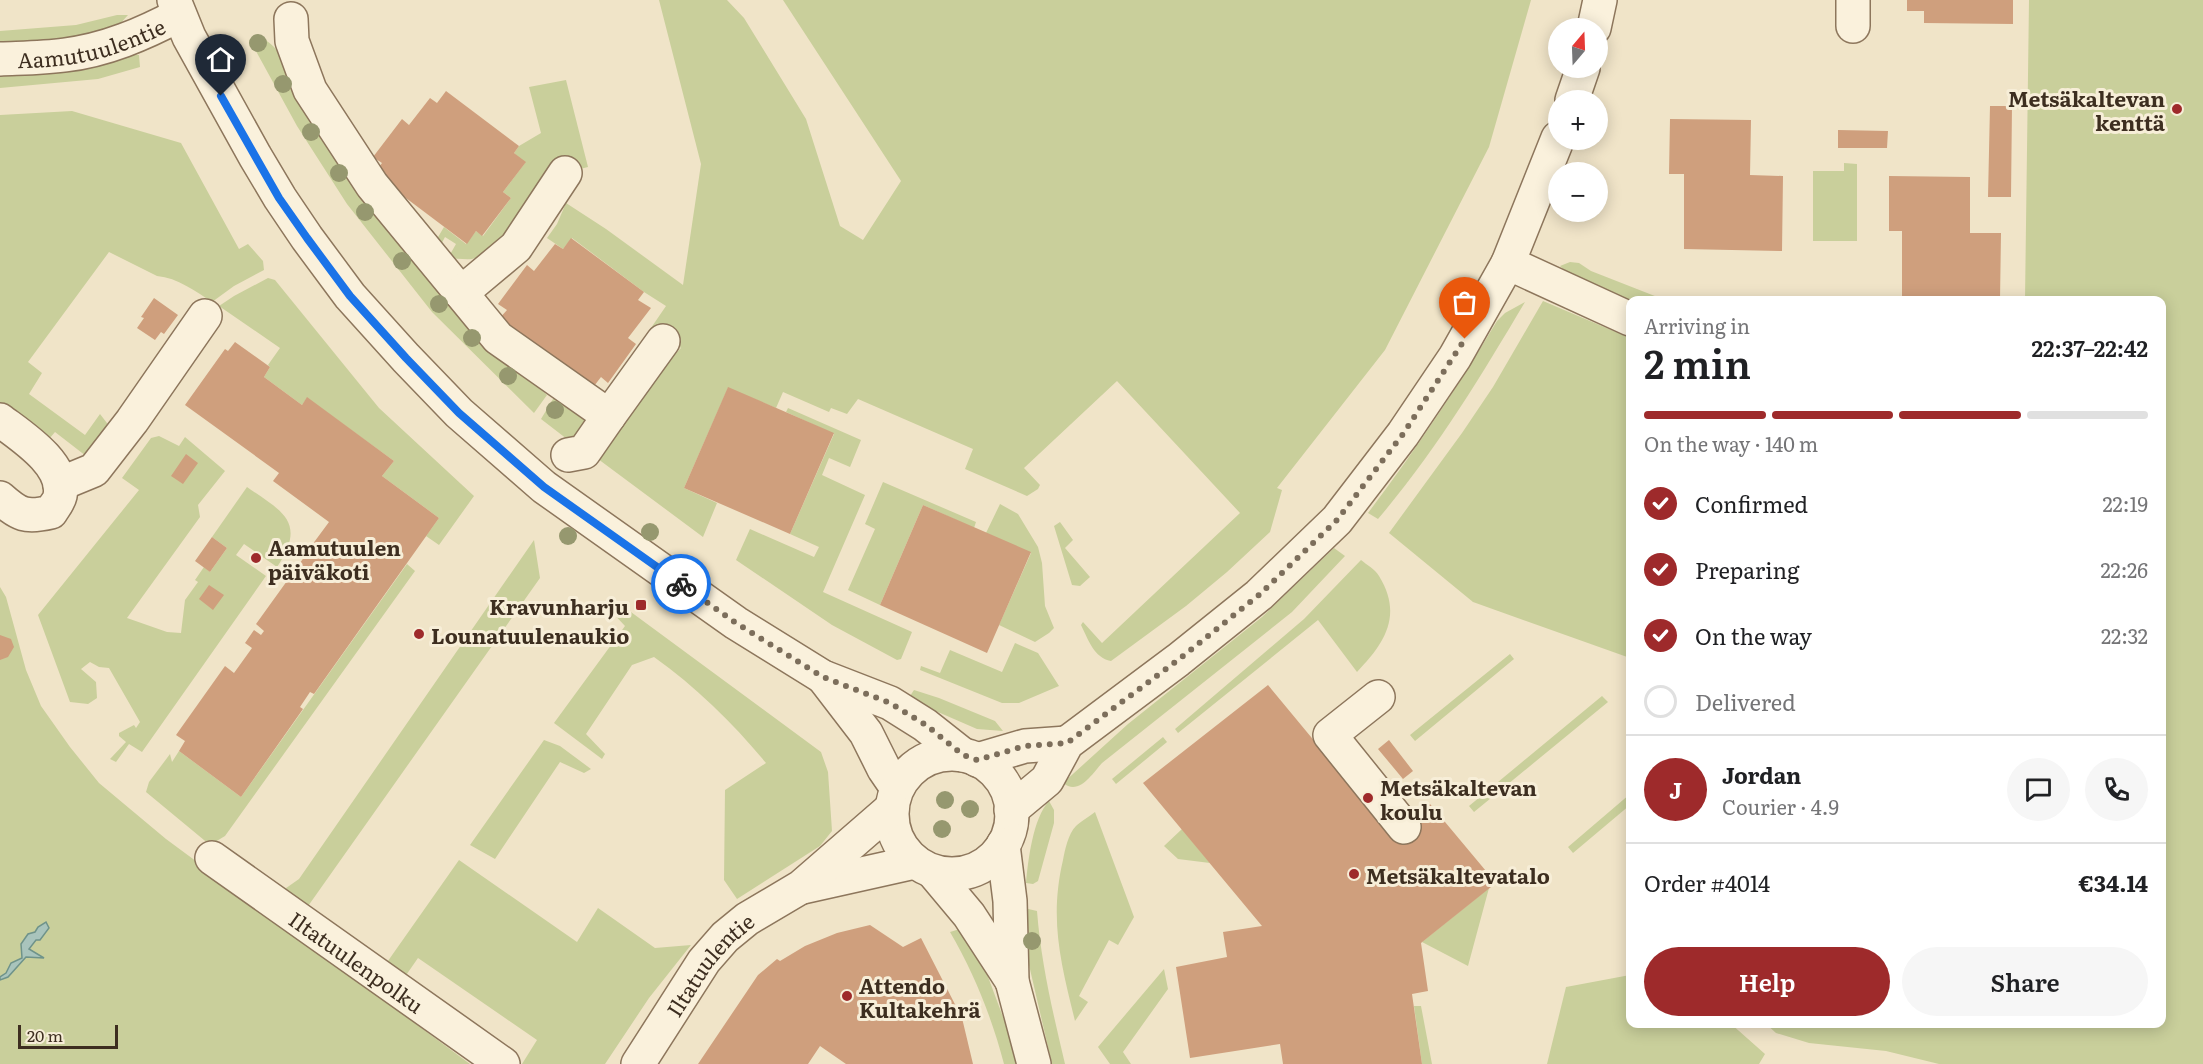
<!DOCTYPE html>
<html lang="en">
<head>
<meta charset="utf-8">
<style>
	body { margin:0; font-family:Literata,serif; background:#f6f6f6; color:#202124; height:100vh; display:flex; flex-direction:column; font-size:22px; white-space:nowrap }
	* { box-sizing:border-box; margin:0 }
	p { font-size:20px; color:#757577 }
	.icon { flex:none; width:33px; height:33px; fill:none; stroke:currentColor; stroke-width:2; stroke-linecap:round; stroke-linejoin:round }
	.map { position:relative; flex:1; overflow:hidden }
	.details { position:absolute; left:1626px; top:296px; width:540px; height:732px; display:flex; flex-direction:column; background:#fff; border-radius:12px; box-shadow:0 3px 15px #0003 }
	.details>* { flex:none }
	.needle { width:39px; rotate:19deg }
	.fabs { position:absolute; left:1548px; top:18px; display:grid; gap:12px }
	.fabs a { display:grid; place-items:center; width:60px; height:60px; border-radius:50%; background:#fff; box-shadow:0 3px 15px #0003; font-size:30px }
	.scale { position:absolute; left:18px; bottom:15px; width:100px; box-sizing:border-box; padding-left:6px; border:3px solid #3d2e20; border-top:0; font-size:16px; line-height:21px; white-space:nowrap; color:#3d2e20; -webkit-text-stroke:4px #f7eed8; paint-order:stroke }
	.pin { position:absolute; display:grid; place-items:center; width:51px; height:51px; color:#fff; margin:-62px -26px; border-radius:50% 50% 50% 0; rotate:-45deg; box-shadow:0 0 6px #0007 }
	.pin .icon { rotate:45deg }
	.courier { position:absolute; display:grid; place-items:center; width:60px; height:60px; margin:-30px; border:4px solid #1a73e8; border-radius:50%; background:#fff; color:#222; box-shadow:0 2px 8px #0007 }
	.overview em { font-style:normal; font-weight:600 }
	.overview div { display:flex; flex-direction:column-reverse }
	.overview { display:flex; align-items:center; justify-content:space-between; height:102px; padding:0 18px }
	h1 { font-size:39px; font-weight:600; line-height:45px }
	.bar { display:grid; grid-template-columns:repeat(4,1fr); gap:9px 6px; align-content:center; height:72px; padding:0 18px }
	.bar i { height:8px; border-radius:4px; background:#e0e0e0 }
	.bar .on { background:#9e2a2b }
	.bar p { grid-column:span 4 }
	.line { display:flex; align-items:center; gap:15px; padding:0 18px; border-top:2px solid #e0e0e0 }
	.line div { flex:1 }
	.round { display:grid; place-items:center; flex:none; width:63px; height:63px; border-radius:32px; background:#f6f6f6 }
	ol { padding:0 18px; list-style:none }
	li { display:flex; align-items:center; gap:18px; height:66px }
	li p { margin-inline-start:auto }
	li .icon { padding:6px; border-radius:50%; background:#9e2a2b; color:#fff; stroke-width:4 }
	li:last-child { color:#757577 }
	li i { width:33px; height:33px; border:3px solid #e0e0e0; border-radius:50% }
	.button { display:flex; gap:12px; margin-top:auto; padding:12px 18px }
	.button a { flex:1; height:69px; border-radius:36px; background:#9e2a2b; color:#fff; font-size:24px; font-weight:600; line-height:69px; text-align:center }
	.button a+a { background:#f6f6f6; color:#202124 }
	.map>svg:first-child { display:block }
	.green { fill:#c9cf9b }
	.water { fill:#a9c4bc; stroke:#6f938a; stroke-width:1.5 }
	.building { fill:#cf9f7d }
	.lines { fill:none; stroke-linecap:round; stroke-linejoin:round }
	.minor-casing { stroke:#8d765c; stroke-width:36 }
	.minor { stroke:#faf1dc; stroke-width:33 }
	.tree { fill:#96986f }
	.done { stroke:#7c6e5b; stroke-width:6; stroke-dasharray:0 10.8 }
	.route { stroke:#1a73e8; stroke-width:8 }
	.poi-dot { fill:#9e2a2b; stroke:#f7eed8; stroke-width:2 }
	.labels { text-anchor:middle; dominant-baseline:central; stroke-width:6; stroke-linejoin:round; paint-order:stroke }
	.street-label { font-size:21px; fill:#3d2e20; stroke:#f7eed8 }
	.poi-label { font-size:21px; font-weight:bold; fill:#3d2e20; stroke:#f7eed8; text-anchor:start }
</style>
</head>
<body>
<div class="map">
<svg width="2203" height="1064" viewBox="0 0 2203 1064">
	<rect width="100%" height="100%" fill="#f0e4c8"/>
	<path class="green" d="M 659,0 L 727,0 L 744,18 L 806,119 L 840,226 L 863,240 L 901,181 L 783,0 L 1531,0 L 1489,147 L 1385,350 L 1277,488 L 1282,490 L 1270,532 L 1227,572 L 1186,606 L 1111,661 C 1094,658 1088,639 1081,625 L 1083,622 L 1102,643 L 1240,513 L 1117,381 L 1024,468 L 1040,485 L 1038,489 L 1027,496 L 965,469 L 973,449 L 858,399 L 847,414 L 831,408 L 829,412 L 783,392 L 776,408 L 728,388 L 684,488 L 717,503 L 703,537 L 594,456 L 658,371 L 681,348 C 664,332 660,334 640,344 L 666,306 L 644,292 L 572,238 L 563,249 L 547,238 L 557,224 L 566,203 L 606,229 L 683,285 L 701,164 Z
		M 2029,0 L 2203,0 L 2203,1064 L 1939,1064 L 1886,1051 L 1809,1043 L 1776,1033 L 1765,1023 L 2162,1023 L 2162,300 L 2025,300 Z
		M 117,15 L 128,15 L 119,25 L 88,37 L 0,45 L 0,31 L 76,25 Z
		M 257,38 C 277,38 290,74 300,90 L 533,382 L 547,395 L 534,413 L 432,312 L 347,204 L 297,126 L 251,42 Z
		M 126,55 L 139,55 L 140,67 L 98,79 L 0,88 L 0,72 Z
		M 566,80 L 588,167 L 552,176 C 533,202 504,250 472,259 C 465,260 455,258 448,258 L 456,244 L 445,237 L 437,252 L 431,249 L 444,227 L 466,244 L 476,231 L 483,236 L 511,198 L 503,192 L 525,163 L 514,153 L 519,146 L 541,133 L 529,87 Z
		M 72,111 L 181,143 L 239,249 L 248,244 L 263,261 L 264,270 L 234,286 L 212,302 C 195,291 178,278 157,276 L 109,252 L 28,362 L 42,373 L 29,394 L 85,435 L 100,414 L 110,427 L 86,456 L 55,432 L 49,439 L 0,403 L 0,115 Z
		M 1844,163 L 1857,164 L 1857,241 L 1813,241 L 1813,171 L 1844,171 Z
		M 1570,262 L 1579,263 L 1591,271 L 1665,300 L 1630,300 L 1630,302 L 1568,274 L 1560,266 Z
		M 268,278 L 275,280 L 379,408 L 474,496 L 439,545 L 426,536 L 439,518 L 382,476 L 394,461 L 307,398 L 302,405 L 264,377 L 270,367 L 268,365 L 280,348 L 219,306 L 234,296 Z
		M 1543,301 L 1630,338 L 1630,658 L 1473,602 L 1389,533 L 1462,433 L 1493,387 Z
		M 1525,302 C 1480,378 1435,452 1378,519 L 1368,513 C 1415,451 1457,388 1497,321 L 1505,313 Z
		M 556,394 L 591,409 L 576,446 L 541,419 Z
		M 788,408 L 861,440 L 850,467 L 829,458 L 822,475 L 865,495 L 823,592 L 912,632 L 901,659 L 897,660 L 832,625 L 736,560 L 750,529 L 814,557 L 819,547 L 790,534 L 834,434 L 786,412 Z
		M 159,436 L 179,446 L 185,437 L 225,471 L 198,505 L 200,517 L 127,618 L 167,632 L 181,633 L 185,600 L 198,582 L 195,580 L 204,567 L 210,572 L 227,548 L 212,537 L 247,487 C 283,512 307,522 277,567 L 244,544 L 236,555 L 266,576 L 142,752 L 129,744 L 116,762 L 110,759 L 126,742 L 119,736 L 119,733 L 134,725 L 136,728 L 140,722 L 109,668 L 99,667 L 90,662 L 81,669 L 96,682 L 97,698 L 88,704 L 70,702 L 38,615 L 139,490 L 122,478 L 151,438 Z
		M 883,482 L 976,522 L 974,528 L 923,505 L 880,605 L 848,590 L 875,529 L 865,524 Z
		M 1000,504 L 1018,514 L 1038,547 L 1042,563 L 1045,606 L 1054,628 L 1049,633 L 1035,642 L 999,625 L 1031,553 L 986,533 Z
		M 1060,522 L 1073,540 L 1065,548 L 1090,577 L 1080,586 L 1072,585 L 1054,526 Z
		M 534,540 L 540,578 L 306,909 L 279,893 L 299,879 Z
		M 1334,548 L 1345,556 L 1292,612 L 1102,763 C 1092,774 1079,796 1063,783 L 1128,724 L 1262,617 Z
		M 1361,560 C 1367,565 1375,569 1379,576 C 1403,615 1385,643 1357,672 L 1318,620 L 1178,733 L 1175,729 L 1304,619 Z
		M 407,564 L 415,571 L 225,836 L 210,845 L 146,792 L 149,782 L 170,754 L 172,762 L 179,751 L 241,797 Z
		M 0,587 L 6,597 L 26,670 L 41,706 L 70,747 L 99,783 L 166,839 L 470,1064 L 0,1064 Z
		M 616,601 L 821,752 L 828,772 L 832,831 L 820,846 L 737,899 L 724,880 L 725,790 L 766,763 C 733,723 696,687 654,657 L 632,665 L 586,734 L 605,754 L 602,759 L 554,723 L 625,626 L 608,608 Z
		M 1015,643 L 1038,653 L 1059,686 L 1019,703 L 1002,703 L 920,670 L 921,666 L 940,673 L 950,650 L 1002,672 Z
		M 1510,654 L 1514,659 L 1415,741 L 1410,735 Z
		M 914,690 L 939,698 L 995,721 L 1003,731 L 977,729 L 908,699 Z
		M 1602,696 L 1608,702 L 1474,812 L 1469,806 Z
		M 1163,737 L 1167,742 L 1116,784 L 1112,779 Z
		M 544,740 L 560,746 L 591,769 L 584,773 L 560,762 L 495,859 L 470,845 Z
		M 1630,794 L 1630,805 L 1573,853 L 1568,847 Z
		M 1049,801 L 1054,810 L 1054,823 L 1038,881 L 1033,884 L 1026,883 C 1028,861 1033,818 1049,801 Z
		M 1095,812 L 1134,917 L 1118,945 L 1109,940 L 1079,996 L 1088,1002 L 1075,1021 C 1061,963 1049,920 1063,860 C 1065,850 1068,834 1076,826 C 1081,821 1089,817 1095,812 Z
		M 1182,829 L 1210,863 L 1178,859 L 1164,846 Z
		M 459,860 L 577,942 L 598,908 L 655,948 L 691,945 L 649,998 L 605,1064 L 522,1064 L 537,1040 L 418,958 L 402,981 L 383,968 Z
		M 1489,888 L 1468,966 L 1422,942 Z
		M 1024,908 L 1037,911 C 1041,963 1053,1013 1065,1064 L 1052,1064 L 1029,965 Z
		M 963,928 L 984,966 L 1006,1025 L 1016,1064 L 1004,1064 C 992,1018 974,973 950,932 Z
		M 1164,969 L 1168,989 L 1123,1052 L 1131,1064 L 1110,1064 L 1098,1047 Z
		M 1630,975 L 1630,1023 L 1730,1023 L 1765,1054 L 1759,1064 L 1547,1064 L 1566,987 Z
		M 1414,1006 L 1421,1006 L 1432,1064 L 1422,1064 Z"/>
	<path class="water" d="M 46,922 L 49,928 L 40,940 L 36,940 L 29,949 L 44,958 L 26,957 L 8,977 L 0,980 L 0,977 L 6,973 L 11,963 L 22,958 L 21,944 L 28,934 L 35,932 L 38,927 Z"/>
	<path class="building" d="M 1907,0 L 2013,0 L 2013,24 L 1924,23 L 1924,11 L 1907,11 Z
		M 446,91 L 519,146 L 514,153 L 526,162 L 503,192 L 511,198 L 482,236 L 476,231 L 467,244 L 374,174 L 382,163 L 373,157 L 402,119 L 409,125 L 430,98 L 437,103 Z
		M 1990,106 L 2012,106 L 2011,197 L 1988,197 Z
		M 1670,119 L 1751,120 L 1750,175 L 1783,176 L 1782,251 L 1684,249 L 1684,174 L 1669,174 Z
		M 1838,130 L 1888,131 L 1887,148 L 1838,148 Z
		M 1889,176 L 1970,177 L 1970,233 L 2001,233 L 2000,300 L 1902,300 L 1902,231 L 1889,231 Z
		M 571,238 L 644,292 L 638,300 L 651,308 L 628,338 L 636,344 L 608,383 L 601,377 L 591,390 L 498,320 L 507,310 L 498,304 L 527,265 L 534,271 L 555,244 L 563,249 Z
		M 154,298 L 178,315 L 164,334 L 161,332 L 155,340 L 137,328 L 144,318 L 141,317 Z
		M 235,342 L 270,367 L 264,377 L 302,405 L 307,397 L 394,461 L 382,476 L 439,518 L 314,694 L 310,692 L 300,707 L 303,709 L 241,797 L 179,751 L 185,741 L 176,735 L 225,666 L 234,673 L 252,648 L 245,643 L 254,630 L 261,635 L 264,631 L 256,624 L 310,549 L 318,555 L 321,551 L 312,545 L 329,522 L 273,481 L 279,473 L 185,405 L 225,349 L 228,351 Z
		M 728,387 L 834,433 L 790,534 L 684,488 Z
		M 186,454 L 198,463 L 183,484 L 171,476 Z
		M 923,505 L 1031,552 L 987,653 L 880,605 Z
		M 212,537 L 227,548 L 210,572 L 195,561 Z
		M 209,585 L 224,595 L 213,610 L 199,599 Z
		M 0,635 L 11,639 L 14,647 L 8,657 L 0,660 Z
		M 1268,685 L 1393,836 L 1430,804 L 1496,883 L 1421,943 L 1428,991 L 1412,994 L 1422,1064 L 1283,1064 L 1280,1044 L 1190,1058 L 1176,967 L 1227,957 L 1223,932 L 1262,926 L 1143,783 Z
		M 1389,740 L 1413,771 L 1403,779 L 1378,749 Z
		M 870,925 L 903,947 L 921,938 L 962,1018 L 973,1064 L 846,1064 L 820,1046 L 808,1064 L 698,1064 L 758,975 L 777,959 L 780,961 L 805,946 L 837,933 Z"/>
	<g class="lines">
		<defs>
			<g id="minor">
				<path d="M 174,0 L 189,37 L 255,156 L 280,198 L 307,238 L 350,296 L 406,358 L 459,413 L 544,487 L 736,623 L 823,677 L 890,703 L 925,725 L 963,755"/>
				<path d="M 291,19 L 292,41 L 310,90 L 372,185 L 498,338 L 609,416 L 584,452 L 568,455"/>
				<path d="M 1853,26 L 1853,0"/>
				<path d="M 1594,28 L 1600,0"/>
				<path id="s1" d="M 0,59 C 22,58 44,58 65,55 C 106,50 143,34 179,15"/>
				<path d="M 1572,100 L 1583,68"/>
				<path d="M 1508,263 L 1630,319"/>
				<path d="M 461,293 L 516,247 L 565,173"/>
				<path d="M 609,416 L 663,341"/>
				<path d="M 0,420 C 21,436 66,464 60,496 C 59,501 54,507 51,512 C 26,518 19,515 0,498"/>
				<path d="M 60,484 L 94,470 L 132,421 L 205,316"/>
				<path d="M 823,677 L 866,733 L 884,769 L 897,788"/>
				<path d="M 1378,697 L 1330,735 L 1404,827"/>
				<circle cx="952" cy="814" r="60"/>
				<path d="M 977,760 L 1025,746 L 1067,743"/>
				<path d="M 1011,810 L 1047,780 L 1067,743 L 1178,660 L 1259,595 L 1337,520 L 1403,434 L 1455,357 L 1508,263 L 1558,138"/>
				<path d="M 1003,845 L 1010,901 L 1012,981 L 1034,1064"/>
				<path id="s2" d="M 212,858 L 503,1064"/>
				<path d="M 933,872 L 969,915 L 1012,981"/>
				<path d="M 803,887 L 915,862"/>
				<path id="s3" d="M 638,1064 L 704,961 L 725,937 L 747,919 L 801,887 L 892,808"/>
			</g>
		</defs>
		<use href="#minor" class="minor-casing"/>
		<use href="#minor" class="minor"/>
	</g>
	<g class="tree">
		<circle cx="258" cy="43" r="9"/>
		<circle cx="283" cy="84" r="9"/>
		<circle cx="311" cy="132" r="9"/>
		<circle cx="339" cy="173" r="9"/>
		<circle cx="365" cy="212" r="9"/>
		<circle cx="402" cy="261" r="9"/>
		<circle cx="439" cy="304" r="9"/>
		<circle cx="472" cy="338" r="9"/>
		<circle cx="508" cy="376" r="9"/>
		<circle cx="555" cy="410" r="9"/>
		<circle cx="650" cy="532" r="9"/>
		<circle cx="568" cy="536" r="9"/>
		<circle cx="945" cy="800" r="9"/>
		<circle cx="970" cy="809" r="9"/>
		<circle cx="942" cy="829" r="9"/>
		<circle cx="1032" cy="941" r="9"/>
	</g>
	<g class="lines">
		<path class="done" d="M 681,584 L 736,623 L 823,677 L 890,703 L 926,725 L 963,755 L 977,760 L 1025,746 L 1067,743 L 1178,660 L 1259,595 L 1337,520 L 1403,434 L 1465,339"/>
		<path class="route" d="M 221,96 L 279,198 L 307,238 L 350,296 L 406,358 L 459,413 L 544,487 L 681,584"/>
	</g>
	<g class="poi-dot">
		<circle cx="2177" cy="109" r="6"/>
		<circle cx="256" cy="558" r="6"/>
		<rect x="635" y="599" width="12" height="12" rx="3"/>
		<circle cx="419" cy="634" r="6"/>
		<circle cx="1368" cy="798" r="6"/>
		<circle cx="1354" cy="874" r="6"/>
		<circle cx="847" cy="996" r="6"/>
	</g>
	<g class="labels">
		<g class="street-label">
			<text stroke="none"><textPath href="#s1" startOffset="93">Aamutuulentie</textPath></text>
			<text stroke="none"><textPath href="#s2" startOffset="178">Iltatuulenpolku</textPath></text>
			<text stroke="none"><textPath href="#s3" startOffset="123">Iltatuulentie</textPath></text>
		</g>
		<g class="poi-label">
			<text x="2165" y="97" text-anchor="end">Metsäkaltevan<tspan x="2165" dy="24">kenttä</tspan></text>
			<text x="268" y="546">Aamutuulen<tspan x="268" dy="24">päiväkoti</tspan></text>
			<text x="629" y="605" text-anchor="end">Kravunharju</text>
			<text x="431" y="634">Lounatuulenaukio</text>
			<text x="1380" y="786">Metsäkaltevan<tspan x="1380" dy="24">koulu</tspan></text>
			<text x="1366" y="874">Metsäkaltevatalo</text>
			<text x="859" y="984">Attendo<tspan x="859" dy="24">Kultakehrä</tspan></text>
		</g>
	</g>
</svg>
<div class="fabs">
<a><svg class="needle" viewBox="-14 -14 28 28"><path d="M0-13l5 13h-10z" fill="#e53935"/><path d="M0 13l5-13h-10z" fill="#757577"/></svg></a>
<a>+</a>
<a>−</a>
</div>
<div class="scale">20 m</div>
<div class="pin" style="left:1465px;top:339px;background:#ea580c"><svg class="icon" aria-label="bag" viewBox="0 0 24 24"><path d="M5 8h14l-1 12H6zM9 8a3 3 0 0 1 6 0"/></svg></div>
<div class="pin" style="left:221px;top:96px;background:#1f2937"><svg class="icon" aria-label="home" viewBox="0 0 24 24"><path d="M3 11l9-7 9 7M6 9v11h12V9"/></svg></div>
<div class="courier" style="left:681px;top:584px"><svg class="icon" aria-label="bike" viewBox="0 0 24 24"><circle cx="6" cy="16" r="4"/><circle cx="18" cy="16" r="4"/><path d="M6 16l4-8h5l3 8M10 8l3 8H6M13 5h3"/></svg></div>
<section class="details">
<div class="overview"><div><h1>2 min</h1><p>Arriving in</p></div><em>22:37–22:42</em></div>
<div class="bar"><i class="on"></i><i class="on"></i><i class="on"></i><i></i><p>On the way · 140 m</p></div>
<ol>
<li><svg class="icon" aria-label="check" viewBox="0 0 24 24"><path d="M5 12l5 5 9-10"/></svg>Confirmed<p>22:19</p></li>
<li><svg class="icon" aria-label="check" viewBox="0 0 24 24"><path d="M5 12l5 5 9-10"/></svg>Preparing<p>22:26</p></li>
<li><svg class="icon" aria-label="check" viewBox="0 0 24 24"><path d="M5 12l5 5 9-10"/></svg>On the way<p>22:32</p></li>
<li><i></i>Delivered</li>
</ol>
<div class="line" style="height:108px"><b class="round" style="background:#9e2a2b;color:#fff">J</b><div><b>Jordan</b><p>Courier · 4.9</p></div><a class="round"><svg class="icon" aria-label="chat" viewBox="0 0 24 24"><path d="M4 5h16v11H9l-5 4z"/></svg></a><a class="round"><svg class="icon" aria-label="phone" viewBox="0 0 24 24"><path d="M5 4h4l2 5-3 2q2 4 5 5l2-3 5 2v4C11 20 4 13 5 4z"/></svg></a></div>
<div class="line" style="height:78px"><div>Order #4014</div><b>€34.14</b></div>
<div class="button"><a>Help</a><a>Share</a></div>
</section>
</div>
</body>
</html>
